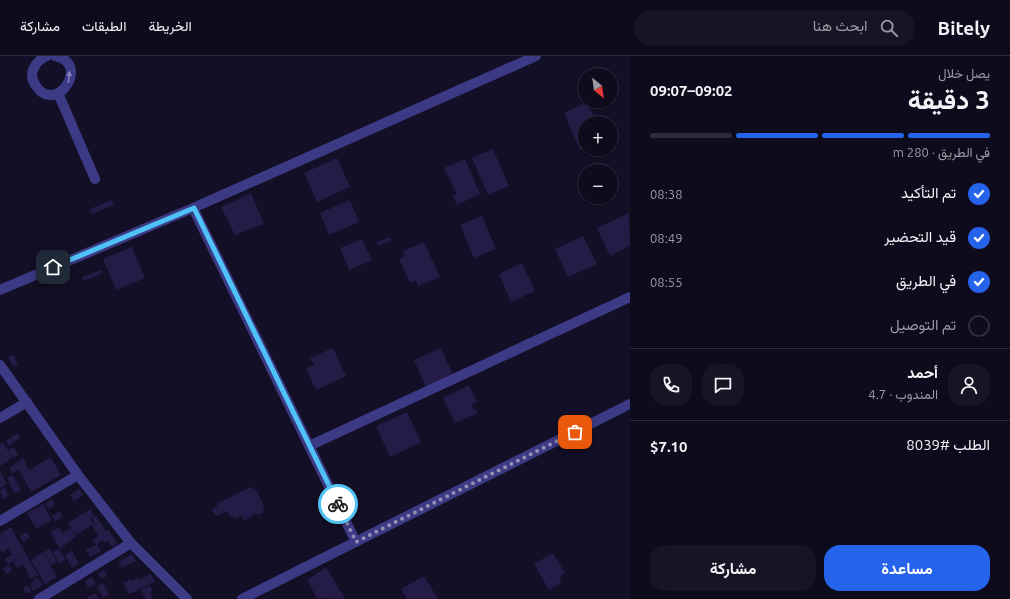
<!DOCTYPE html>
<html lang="ar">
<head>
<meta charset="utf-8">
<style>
	body { margin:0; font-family:Ubuntu,Vazirmatn,sans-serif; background:#171425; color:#f1f3f6; direction:rtl; height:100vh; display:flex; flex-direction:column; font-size:15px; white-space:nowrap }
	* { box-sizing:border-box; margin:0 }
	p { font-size:13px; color:#9b9ba3 }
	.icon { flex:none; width:22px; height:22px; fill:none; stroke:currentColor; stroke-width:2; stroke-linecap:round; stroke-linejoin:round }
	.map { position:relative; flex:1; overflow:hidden; direction:ltr }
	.sheet { display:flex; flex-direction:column; background:#0e0b1c; width:380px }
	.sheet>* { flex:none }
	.needle { width:26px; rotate:151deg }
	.controls { position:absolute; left:578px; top:12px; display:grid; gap:8px }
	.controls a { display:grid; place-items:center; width:40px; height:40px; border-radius:50%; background:#0e0b1c; box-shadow:0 1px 3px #0004,0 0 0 1px #2e2b3b; font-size:20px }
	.pin { position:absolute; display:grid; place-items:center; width:34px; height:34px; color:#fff; margin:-17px; border-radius:8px; box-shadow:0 2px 6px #0006 }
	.courier { position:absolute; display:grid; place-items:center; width:40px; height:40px; margin:-20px; border:3px solid #4fc3f7; border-radius:50%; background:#fff; color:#222; box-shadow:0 1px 5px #0007 }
	.overview em { font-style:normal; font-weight:700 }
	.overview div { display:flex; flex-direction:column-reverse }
	.overview { display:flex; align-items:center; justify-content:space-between; height:68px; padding:0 20px }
	h1 { font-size:26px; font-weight:700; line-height:30px }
	.bar { display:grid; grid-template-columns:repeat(4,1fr); gap:6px 4px; align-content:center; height:48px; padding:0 20px }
	.bar i { height:5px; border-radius:3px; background:#2e2b3b }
	.bar .on { background:#2563eb }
	.bar p { grid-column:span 4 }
	.line { display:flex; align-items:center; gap:10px; padding:0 20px; border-top:1px solid #2e2b3b }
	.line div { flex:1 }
	.round { display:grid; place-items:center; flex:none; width:42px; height:42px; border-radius:16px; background:#171425 }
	ol { padding:0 20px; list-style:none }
	li { display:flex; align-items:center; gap:12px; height:44px }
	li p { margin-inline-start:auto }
	li .icon { padding:4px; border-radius:50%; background:#2563eb; color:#fff; stroke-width:4 }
	li:last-child { color:#9b9ba3 }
	li i { width:22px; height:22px; border:2px solid #2e2b3b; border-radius:50% }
	.button { display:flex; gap:8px; margin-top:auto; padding:8px 20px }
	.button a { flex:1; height:46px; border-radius:16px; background:#2563eb; color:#fff; font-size:16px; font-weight:700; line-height:46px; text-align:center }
	.button a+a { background:#171425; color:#f1f3f6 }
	header { display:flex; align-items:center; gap:24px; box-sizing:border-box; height:56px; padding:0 20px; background:#0e0b1c; border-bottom:1px solid #2e2b3b }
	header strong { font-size:19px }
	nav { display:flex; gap:22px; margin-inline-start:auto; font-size:14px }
	.search { width:280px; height:36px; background:#171425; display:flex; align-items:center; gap:10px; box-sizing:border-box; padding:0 14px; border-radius:16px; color:#9b9ba3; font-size:15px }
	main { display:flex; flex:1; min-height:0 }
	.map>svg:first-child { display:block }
	.building { fill:#241b47 }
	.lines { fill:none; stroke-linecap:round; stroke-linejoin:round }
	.minor { stroke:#3d3a85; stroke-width:10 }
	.oneway { fill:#837fbc }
	.done { stroke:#948fb3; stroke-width:4; stroke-dasharray:0 7.2 }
	.route { stroke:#4fc3f7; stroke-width:5 }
</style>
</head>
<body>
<header>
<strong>Bitely</strong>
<div class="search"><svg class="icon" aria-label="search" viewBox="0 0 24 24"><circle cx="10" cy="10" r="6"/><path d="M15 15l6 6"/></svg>ابحث هنا</div>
<nav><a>الخريطة</a><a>الطبقات</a><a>مشاركة</a></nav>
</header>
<main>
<section class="sheet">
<div class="overview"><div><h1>3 دقيقة</h1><p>يصل خلال</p></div><em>09:02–09:07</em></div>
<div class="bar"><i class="on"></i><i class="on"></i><i class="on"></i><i></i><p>في الطريق · 280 m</p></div>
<ol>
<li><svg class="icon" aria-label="check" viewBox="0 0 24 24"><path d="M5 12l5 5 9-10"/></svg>تم التأكيد<p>08:38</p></li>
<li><svg class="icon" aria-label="check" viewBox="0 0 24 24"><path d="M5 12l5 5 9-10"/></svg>قيد التحضير<p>08:49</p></li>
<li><svg class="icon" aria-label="check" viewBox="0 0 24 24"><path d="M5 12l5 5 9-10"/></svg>في الطريق<p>08:55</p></li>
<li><i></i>تم التوصيل</li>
</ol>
<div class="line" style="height:72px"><a class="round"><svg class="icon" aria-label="person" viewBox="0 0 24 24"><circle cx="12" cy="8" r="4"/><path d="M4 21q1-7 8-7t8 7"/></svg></a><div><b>أحمد</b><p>المندوب · 4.7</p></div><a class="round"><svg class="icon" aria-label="chat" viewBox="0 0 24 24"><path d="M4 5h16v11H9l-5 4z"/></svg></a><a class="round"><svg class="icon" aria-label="phone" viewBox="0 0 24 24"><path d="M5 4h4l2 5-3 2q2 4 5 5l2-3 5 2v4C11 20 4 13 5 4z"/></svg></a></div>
<div class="line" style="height:52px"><div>الطلب #8039</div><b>$7.10</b></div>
<div class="button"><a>مساعدة</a><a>مشاركة</a></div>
</section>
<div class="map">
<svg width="630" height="543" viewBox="0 0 630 543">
	<rect width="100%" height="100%" fill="#130f26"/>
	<path class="building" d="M 587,46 L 597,67 L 585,67 L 585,92 L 580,94 L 564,57 Z
		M 493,93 L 509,130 L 488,139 L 472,102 Z
		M 337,102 L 350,131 L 317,146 L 304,117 Z
		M 465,103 L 480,138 L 457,149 L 453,140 L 457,138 L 444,112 Z
		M 251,137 L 264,168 L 235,179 L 221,151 Z
		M 112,144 L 114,149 L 92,158 L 90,153 Z
		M 350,144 L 359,166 L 329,179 L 320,157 Z
		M 629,157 L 630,190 L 610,200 L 597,172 Z
		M 482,160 L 496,193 L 474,202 L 460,169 Z
		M 583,180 L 597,208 L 568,221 L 555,193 Z
		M 390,181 L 391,185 L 378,190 L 376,186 Z
		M 362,183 L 372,204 L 349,214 L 340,192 Z
		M 424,186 L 440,221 L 418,230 L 416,224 L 410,227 L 399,203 L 405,200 L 403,195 Z
		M 132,191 L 145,222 L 116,234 L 103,203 Z
		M 522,207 L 535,235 L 511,246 L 499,218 Z
		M 101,214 L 102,218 L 83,225 L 82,221 Z
		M 333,292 L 346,320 L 316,334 L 306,313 L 314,309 L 310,302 Z
		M 441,292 L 453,319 L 426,331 L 414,304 Z
		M 13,299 L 18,308 L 13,311 L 8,301 Z
		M 469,329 L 477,346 L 471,349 L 478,357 L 455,367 L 443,342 Z
		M 407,356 L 421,386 L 390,401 L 376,370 Z
		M 18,377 L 21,381 L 9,390 L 6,385 Z
		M 3,386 L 12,402 L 0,410 L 0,388 Z
		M 14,391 L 18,399 L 13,402 L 8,394 Z
		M 51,401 L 61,419 L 31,436 L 19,414 L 12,417 L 9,412 L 23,402 L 29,414 Z
		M 0,415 L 7,428 L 0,432 Z
		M 13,419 L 21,434 L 14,437 L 7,422 Z
		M 5,431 L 9,440 L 3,443 L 0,434 Z
		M 251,431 L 256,434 L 265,452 L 263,453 L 264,456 L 258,459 L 256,457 L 244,465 L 241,459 L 237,462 L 231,461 L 227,455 L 217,460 L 213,456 L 212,453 L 218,450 L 216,448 Z
		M 79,433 L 83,439 L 74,445 L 70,439 Z
		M 52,443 L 55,449 L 49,453 L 45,447 Z
		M 43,448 L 52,464 L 36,473 L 27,457 Z
		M 90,453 L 94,460 L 90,462 L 94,468 L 76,479 L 68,467 Z
		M 60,455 L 63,461 L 55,465 L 52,460 Z
		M 96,460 L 106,475 L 109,474 L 117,488 L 112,491 L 108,485 L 105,487 L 103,484 L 97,488 L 101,495 L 90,501 L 86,494 L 96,489 L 93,484 L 99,480 L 92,470 L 95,468 L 92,462 Z
		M 11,471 L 26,498 L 8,508 L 5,503 L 12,499 L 8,493 L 2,497 L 0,493 L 0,476 L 10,493 L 1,477 Z
		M 59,471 L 63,477 L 71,472 L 76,481 L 60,493 L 50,476 Z
		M 27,476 L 30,482 L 23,486 L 20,480 Z
		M 50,493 L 57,506 L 51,509 L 44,496 Z
		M 59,493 L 66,504 L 59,507 L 53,496 Z
		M 72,495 L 79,508 L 72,512 L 65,499 Z
		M 43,496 L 57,521 L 45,528 L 31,504 Z
		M 553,497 L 565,517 L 559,521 L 562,526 L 549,534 L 534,508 Z
		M 26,498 L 38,519 L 31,523 L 23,508 L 17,512 L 13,506 Z
		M 132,498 L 136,505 L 122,512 L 118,506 Z
		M 9,509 L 12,515 L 6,518 L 3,512 Z
		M 326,511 L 345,543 L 317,542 L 307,524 Z
		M 104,514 L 107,520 L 102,523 L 98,518 Z
		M 151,518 L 155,526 L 129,538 L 123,527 L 130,523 L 131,525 L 138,522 L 139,524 Z
		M 424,520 L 438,543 L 407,543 L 401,533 Z
		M 37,521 L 43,529 L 33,535 L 30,528 L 35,525 L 34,523 Z
		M 92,521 L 96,528 L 88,532 L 85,525 Z
		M 103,527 L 109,539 L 103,542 L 97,530 Z
		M 28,529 L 31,535 L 26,538 L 23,532 Z
		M 150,530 L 152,535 L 150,536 L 153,543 L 146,543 L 141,534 Z
		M 95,537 L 99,543 L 85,543 Z"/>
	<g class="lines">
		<path class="minor" d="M 47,0 C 35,5 27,18 36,30 C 56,60 92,7 55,0
			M 58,37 L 95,123
			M 193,152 L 356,486
			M 0,234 L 193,152 L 536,0
			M 0,309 L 78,419 L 131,487 L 187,543
			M 0,362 L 27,346
			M 309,390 L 630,241
			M 0,465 L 78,419
			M 39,543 L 131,487
			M 242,543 L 630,348"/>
	</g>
	<defs><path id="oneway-solid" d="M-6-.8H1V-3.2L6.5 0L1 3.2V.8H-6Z"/></defs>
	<use class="oneway" href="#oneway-solid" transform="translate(69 21) rotate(-83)"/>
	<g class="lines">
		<path class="done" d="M 338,448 L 356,486 L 575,376"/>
		<path class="route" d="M 53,211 L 194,152 L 338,448"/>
	</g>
</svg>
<div class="controls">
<a><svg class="needle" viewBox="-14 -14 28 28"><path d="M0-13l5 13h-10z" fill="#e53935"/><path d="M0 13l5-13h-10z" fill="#9b9ba3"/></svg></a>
<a>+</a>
<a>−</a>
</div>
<div class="pin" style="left:575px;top:376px;background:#ea580c"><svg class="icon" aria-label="bag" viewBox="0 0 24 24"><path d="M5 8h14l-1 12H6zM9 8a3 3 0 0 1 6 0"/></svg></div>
<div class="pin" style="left:53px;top:211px;background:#1f2937"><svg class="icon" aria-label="home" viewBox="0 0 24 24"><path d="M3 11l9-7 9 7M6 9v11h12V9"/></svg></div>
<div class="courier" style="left:338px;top:448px"><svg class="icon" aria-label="bike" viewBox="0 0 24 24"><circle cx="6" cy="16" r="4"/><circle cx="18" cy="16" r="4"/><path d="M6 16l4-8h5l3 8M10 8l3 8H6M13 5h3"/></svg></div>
</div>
</main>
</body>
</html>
